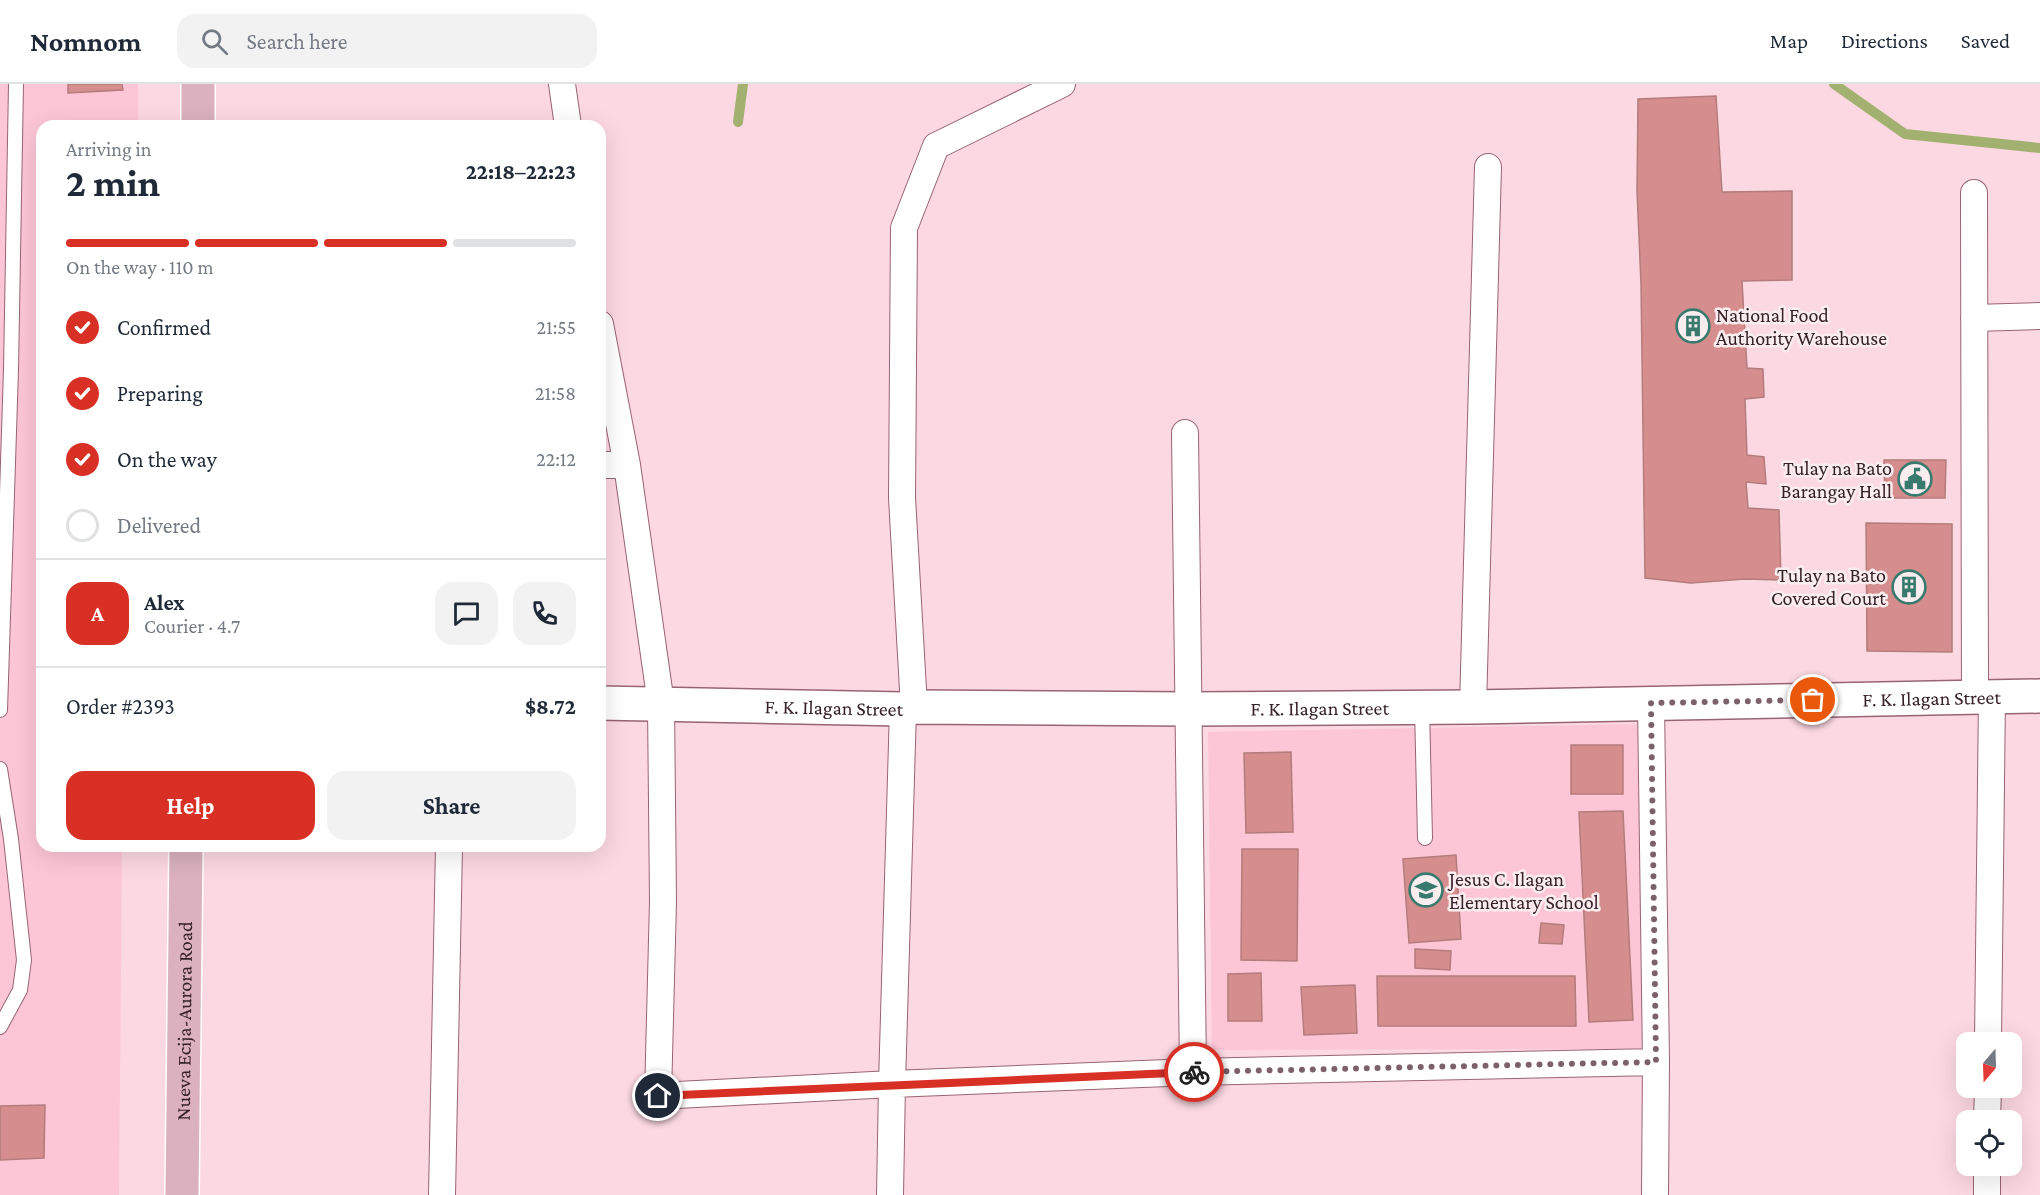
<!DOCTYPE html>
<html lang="en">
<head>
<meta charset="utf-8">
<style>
	body { margin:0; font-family:"Crimson Pro",serif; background:#f2f2f3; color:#1f2937; height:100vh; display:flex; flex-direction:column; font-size:22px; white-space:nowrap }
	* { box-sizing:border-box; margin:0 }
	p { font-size:20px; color:#747a83 }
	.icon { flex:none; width:33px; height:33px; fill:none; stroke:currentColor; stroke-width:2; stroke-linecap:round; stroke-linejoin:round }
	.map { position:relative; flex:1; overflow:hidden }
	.details { position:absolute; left:36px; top:36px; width:570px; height:732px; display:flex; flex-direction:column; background:#fff; border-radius:18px; box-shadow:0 6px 24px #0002 }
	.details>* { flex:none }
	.needle { width:39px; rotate:199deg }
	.controls { position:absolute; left:1956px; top:948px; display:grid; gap:12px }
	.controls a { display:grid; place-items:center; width:66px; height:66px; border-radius:12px; background:#fff; box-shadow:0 6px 24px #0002; font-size:30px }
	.pin { position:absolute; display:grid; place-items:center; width:51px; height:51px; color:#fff; margin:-26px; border:3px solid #fff; border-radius:50%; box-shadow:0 2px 6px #0007 }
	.courier { position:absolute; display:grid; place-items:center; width:60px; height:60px; margin:-30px; border:4px solid #d93025; border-radius:50%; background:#fff; color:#222; box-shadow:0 2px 8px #0007 }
	.overview em { font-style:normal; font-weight:700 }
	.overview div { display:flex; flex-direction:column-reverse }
	.overview { display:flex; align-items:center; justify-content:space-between; height:102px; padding:0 30px }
	h1 { font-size:39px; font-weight:700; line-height:45px }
	.bar { display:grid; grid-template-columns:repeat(4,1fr); gap:9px 6px; align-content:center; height:72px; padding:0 30px }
	.bar i { height:8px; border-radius:4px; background:#e0e1e3 }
	.bar .selected { background:#d93025 }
	.bar p { grid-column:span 4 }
	.line { display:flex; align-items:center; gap:15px; padding:0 30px; border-top:2px solid #e0e1e3 }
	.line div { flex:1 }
	.round { display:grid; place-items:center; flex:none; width:63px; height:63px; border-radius:18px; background:#f2f2f3 }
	ol { padding:0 30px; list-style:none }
	li { display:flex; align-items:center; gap:18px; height:66px }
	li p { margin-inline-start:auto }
	li .icon { padding:6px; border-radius:50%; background:#d93025; color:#fff; stroke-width:4 }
	li:last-child { color:#747a83 }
	li i { width:33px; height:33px; border:3px solid #e0e1e3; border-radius:50% }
	.action { display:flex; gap:12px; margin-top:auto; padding:12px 30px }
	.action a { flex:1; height:69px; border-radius:18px; background:#d93025; color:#fff; font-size:24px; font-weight:700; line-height:69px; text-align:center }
	.action a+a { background:#f2f2f3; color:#1f2937 }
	header { display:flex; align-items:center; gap:36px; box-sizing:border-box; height:84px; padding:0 30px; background:#fff; border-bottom:2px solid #e0e1e3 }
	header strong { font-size:28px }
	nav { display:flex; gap:33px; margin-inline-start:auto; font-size:21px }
	.search { width:420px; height:54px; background:#f2f2f3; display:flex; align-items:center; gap:15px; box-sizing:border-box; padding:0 21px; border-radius:18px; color:#747a83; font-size:22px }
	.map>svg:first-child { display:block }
	.built { fill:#fcc6d6 }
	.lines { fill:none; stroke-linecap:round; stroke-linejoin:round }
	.stream { stroke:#a2b16f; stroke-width:10 }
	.building { fill:#d68d8d; stroke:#b47c7c; stroke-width:1.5 }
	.service-casing { stroke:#986474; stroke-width:16 }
	.minor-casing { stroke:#986474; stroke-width:28 }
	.tertiary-casing { stroke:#986474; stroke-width:36 }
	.primary-casing { stroke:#fff; stroke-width:36 }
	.service { stroke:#fff; stroke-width:14 }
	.minor { stroke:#fff; stroke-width:26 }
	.tertiary { stroke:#fff; stroke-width:33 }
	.primary { stroke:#dbb1bf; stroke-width:33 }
	.done { stroke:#7c6169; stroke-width:6; stroke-dasharray:0 10.8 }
	.route { stroke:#d93025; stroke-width:8 }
	.labels { text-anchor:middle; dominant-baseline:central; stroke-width:5; stroke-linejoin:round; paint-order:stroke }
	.poi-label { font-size:20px; fill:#372128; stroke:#f9edf0; text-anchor:start }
	.street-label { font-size:20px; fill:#372128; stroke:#f9edf0 }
</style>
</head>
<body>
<header>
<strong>Nomnom</strong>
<div class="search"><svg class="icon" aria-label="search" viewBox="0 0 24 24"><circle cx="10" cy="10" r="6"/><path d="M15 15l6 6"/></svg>Search here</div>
<nav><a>Map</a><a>Directions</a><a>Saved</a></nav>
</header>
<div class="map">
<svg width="2040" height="1111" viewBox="0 0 2040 1111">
	<rect width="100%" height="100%" fill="#fcd8e2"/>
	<path class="built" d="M 0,0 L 138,0 L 138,42 L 42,42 L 42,762 L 122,762 L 119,1111 L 0,1111 Z
		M 1641,640 L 1642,965 L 1212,966 L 1208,648 Z"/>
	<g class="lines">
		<path class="stream" d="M 1834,0 L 1905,50 L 2040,64
			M 738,38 L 743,0"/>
	</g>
	<path class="building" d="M 68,0 L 122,0 L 123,6 L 68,9 Z
		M 1716,12 L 1722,108 L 1792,107 L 1792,196 L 1742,197 L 1747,284 L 1763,285 L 1764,313 L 1745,315 L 1747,371 L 1764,373 L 1766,400 L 1746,398 L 1748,424 L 1779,426 L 1781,496 L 1745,495 L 1691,499 L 1645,494 L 1641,200 L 1637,107 L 1638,15 Z
		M 1884,376 L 1946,376 L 1945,414 L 1885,414 Z
		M 1866,439 L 1952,440 L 1952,568 L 1867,567 Z
		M 1571,661 L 1623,661 L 1623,710 L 1571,710 Z
		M 1291,668 L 1293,748 L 1246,749 L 1244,669 Z
		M 1623,727 L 1633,936 L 1589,938 L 1579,728 Z
		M 1242,765 L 1298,765 L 1297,877 L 1241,876 Z
		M 1456,771 L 1461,855 L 1409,859 L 1403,775 Z
		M 1541,839 L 1564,841 L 1562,860 L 1539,859 Z
		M 1415,865 L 1451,867 L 1450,886 L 1415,884 Z
		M 1261,889 L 1262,937 L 1228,937 L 1228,890 Z
		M 1377,892 L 1575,892 L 1576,942 L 1378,942 Z
		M 1355,901 L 1357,949 L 1304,951 L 1301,903 Z
		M 45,1021 L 44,1074 L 0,1076 L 0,1022 Z"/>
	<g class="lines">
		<defs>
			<path id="service" d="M 1422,623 L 1425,754
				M 0,626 L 11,286 L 16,0
				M 0,685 L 11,755 L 24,876 L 20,906 L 0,943"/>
			<path id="minor" d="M 562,0 L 568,42
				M 1974,109 L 1975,613
				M 1974,234 L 2040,232
				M 600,240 L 627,381 L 661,620 L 663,817 L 658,1012 L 892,1000 L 1193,988 L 1656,978
				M 1185,349 L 1193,988
				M 600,381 L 627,381
				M 1651,619 L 1656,978 L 1655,1111
				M 914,623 L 902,414 L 904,144 L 936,62 L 1062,0
				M 1473,623 L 1488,83
				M 1988,958 L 1992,612
				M 1987,1036 L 1988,1004
				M 442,1111 L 449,762
				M 890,1111 L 892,1000 L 903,625
				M 1987,1111 L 1987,1082"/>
			<g id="tertiary">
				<path id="s1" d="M 600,619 L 903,625 L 914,623 L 1189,625 L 1473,623 L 2040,612"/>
			</g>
			<g id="primary">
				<path d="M 198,42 L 198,0"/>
				<path id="s2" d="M 182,1111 L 186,762"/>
			</g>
		</defs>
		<use href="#service" class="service-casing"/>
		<use href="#minor" class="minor-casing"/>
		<use href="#tertiary" class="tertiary-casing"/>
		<use href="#primary" class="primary-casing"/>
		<use href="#service" class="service"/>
		<use href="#minor" class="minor"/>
		<use href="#tertiary" class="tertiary"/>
		<use href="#primary" class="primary"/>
	</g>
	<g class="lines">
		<path class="done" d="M 1194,988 L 1656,978 L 1651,619 L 1813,616"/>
		<path class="route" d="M 658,1012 L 1194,988"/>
	</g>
	<defs>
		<symbol id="building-ring" viewBox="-11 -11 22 22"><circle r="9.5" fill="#f9edf0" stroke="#387b6e" stroke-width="1.5"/><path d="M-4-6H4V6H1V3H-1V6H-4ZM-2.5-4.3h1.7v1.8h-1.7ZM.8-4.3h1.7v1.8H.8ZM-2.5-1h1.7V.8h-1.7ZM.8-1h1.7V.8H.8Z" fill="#387b6e"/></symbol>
		<symbol id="civic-ring" viewBox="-11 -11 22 22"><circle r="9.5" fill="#f9edf0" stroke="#387b6e" stroke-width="1.5"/><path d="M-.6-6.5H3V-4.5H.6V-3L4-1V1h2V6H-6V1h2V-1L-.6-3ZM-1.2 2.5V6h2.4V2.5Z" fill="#387b6e"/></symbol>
		<symbol id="school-ring" viewBox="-11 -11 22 22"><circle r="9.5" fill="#f9edf0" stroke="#387b6e" stroke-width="1.5"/><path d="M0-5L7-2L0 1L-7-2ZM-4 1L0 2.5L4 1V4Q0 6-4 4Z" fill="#387b6e"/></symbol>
	</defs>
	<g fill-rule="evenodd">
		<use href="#building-ring" x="1674" y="223" width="38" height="38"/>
		<use href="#civic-ring" x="1896" y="376" width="38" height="38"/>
		<use href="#building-ring" x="1890" y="484" width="38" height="38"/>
		<use href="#school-ring" x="1407" y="787" width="38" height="38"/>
	</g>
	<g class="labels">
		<g class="poi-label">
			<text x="1716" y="231">National Food<tspan x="1716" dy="23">Authority Warehouse</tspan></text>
			<text x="1892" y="384" text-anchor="end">Tulay na Bato<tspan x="1892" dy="23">Barangay Hall</tspan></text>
			<text x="1886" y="491" text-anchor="end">Tulay na Bato<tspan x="1886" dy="23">Covered Court</tspan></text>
			<text x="1449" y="795">Jesus C. Ilagan<tspan x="1449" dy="23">Elementary School</tspan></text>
		</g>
		<g class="street-label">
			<text stroke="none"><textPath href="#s1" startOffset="1332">F. K. Ilagan Street</textPath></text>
			<text stroke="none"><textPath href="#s1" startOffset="234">F. K. Ilagan Street</textPath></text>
			<text stroke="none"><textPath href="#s1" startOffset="720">F. K. Ilagan Street</textPath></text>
			<text stroke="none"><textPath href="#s2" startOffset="174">Nueva Ecija-Aurora Road</textPath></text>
		</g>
	</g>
</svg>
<div class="controls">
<a><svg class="needle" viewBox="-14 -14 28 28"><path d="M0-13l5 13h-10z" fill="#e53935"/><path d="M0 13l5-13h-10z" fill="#747a83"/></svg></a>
<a><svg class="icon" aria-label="locate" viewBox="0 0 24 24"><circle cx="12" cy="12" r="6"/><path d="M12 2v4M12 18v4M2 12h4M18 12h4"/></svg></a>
</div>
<div class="pin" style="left:1813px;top:616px;background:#ea580c"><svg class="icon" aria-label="bag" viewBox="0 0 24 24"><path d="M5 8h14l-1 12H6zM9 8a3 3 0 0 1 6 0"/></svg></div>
<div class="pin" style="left:658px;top:1012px;background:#1f2937"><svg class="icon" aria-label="home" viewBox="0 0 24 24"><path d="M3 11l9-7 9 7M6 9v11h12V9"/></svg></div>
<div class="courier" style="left:1194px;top:988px"><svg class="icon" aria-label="bike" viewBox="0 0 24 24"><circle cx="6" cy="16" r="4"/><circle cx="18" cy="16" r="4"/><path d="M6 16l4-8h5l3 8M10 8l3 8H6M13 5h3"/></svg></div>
<section class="details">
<div class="overview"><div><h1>2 min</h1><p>Arriving in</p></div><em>22:18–22:23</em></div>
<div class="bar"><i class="selected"></i><i class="selected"></i><i class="selected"></i><i></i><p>On the way · 110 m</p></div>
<ol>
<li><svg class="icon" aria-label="check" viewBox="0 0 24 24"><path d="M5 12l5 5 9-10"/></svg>Confirmed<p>21:55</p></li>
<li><svg class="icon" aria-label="check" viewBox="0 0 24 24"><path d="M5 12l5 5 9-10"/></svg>Preparing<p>21:58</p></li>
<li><svg class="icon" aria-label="check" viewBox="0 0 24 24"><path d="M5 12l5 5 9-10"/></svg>On the way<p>22:12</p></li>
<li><i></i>Delivered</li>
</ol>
<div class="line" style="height:108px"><b class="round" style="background:#d93025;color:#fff">A</b><div><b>Alex</b><p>Courier · 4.7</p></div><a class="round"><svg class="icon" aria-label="chat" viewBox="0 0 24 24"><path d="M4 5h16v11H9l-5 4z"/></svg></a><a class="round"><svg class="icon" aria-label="phone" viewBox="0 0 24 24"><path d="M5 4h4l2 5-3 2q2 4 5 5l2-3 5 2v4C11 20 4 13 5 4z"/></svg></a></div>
<div class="line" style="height:78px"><div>Order #2393</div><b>$8.72</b></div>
<div class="action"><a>Help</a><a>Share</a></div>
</section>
</div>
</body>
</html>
